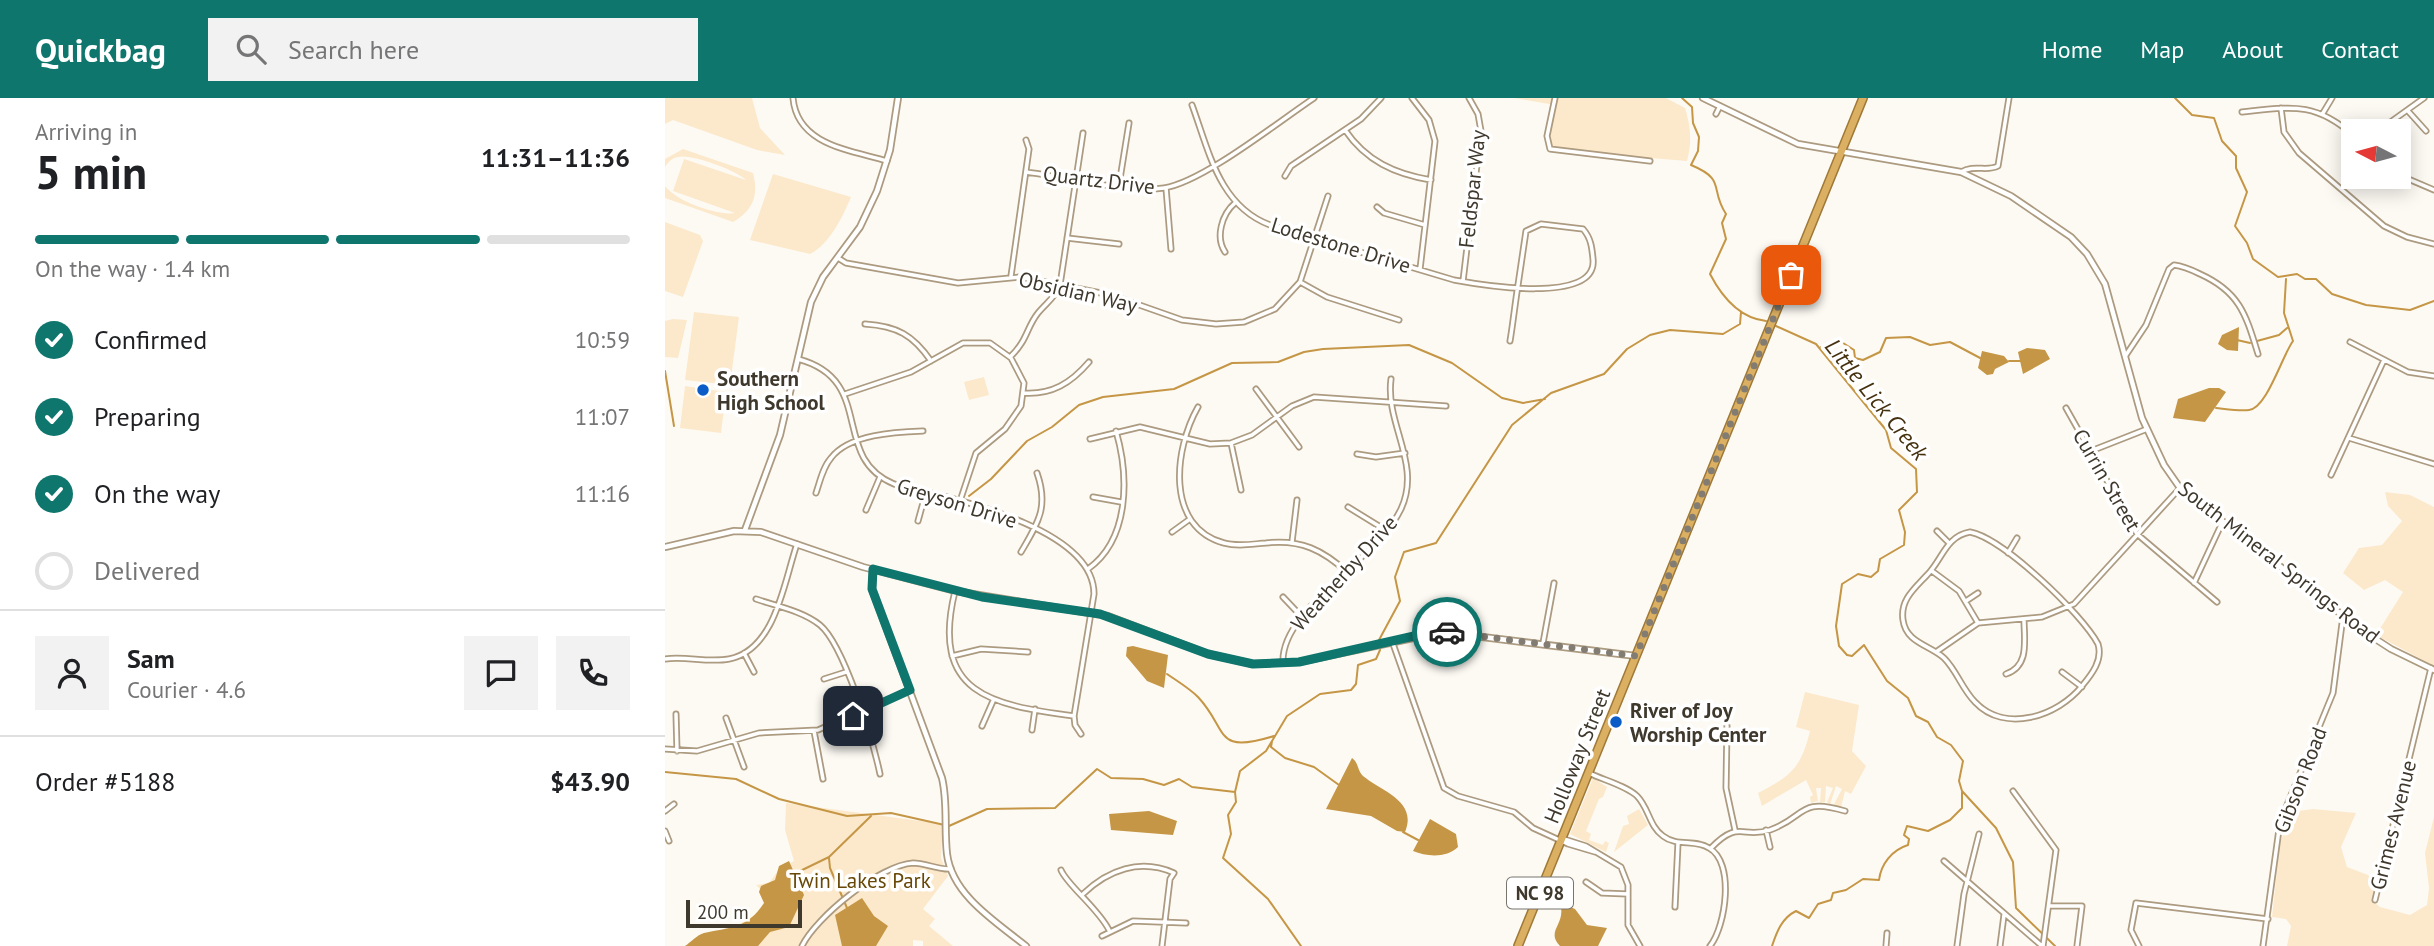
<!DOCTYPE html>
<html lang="en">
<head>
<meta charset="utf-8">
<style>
	body { margin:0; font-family:"PT Sans",sans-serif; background:#f2f2f2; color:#202124; height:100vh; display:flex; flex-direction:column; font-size:26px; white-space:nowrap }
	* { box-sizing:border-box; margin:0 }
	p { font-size:23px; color:#757577 }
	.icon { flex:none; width:38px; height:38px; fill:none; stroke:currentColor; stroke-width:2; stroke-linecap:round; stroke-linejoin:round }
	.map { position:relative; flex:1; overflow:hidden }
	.side { display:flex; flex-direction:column; background:#fff; width:665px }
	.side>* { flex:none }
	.needle { width:46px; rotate:276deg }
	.buttons { position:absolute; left:1676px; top:21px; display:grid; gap:14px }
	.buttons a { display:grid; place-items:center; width:70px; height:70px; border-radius:0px; background:#fff; box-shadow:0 4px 18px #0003; font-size:35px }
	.scale { position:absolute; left:21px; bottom:18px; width:116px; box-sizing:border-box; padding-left:7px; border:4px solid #3f382d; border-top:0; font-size:19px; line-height:24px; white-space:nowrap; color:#3f382d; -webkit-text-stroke:5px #fff; paint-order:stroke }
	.pin { position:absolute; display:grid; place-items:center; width:60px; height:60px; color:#fff; margin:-30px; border-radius:14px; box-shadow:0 4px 10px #0006 }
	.courier { position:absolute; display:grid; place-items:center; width:70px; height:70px; margin:-35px; border:5px solid #0f766e; border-radius:50%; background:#fff; color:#222; box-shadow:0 2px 9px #0007 }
	.headline em { font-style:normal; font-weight:800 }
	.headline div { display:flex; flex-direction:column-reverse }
	.headline { display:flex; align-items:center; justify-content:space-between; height:119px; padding:0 35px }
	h1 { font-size:46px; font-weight:800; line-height:52px }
	.bar { display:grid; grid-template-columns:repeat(4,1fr); gap:10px 7px; align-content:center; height:84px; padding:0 35px }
	.bar i { height:9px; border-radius:5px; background:#e0e0e0 }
	.bar .on { background:#0f766e }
	.bar p { grid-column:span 4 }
	.line { display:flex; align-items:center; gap:18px; padding:0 35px; border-top:2px solid #e0e0e0 }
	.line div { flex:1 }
	.round { display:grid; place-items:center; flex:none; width:74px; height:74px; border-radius:0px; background:#f2f2f2 }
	ol { padding:0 35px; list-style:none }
	li { display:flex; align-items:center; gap:21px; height:77px }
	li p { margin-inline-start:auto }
	li .icon { padding:7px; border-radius:50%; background:#0f766e; color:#fff; stroke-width:4 }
	li:last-child { color:#757577 }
	li i { width:38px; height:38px; border:4px solid #e0e0e0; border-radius:50% }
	header { display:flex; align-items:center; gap:42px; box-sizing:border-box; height:98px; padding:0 35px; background:#0f766e; color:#fff }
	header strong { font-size:33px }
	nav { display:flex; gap:38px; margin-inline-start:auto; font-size:24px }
	.search { width:490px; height:63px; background:#f2f2f2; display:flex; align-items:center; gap:18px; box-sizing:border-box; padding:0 24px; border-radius:0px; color:#757577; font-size:26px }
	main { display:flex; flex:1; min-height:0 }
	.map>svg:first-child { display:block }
	.green { fill:#fce9cb }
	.water { fill:#c59645 }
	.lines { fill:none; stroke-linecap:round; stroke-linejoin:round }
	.stream { stroke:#c59645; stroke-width:2 }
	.minor-casing { stroke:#ac9b80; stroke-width:7 }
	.tertiary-casing { stroke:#ac9b80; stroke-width:8 }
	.trunk-casing { stroke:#9f7937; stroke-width:10 }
	.minor { stroke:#fff; stroke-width:3.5 }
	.tertiary { stroke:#fff; stroke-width:4.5 }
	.trunk { stroke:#dbb063; stroke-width:7 }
	.done { stroke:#827c73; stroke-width:7; stroke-dasharray:0 12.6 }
	.route { stroke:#0f766e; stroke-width:9 }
	.poi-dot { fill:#0b5cc6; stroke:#fff; stroke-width:2.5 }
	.labels { text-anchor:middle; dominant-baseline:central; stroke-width:7; stroke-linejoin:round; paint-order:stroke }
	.shield { fill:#fff; stroke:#79746c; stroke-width:2 }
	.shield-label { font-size:19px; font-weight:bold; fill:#3f382d }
	.street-label { font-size:21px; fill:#3f382d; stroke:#fff }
	.poi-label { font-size:21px; font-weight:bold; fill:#3f382d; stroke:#fff; text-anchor:start }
	.park-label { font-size:21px; fill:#684807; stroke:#fff }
	.water-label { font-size:23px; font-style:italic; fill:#45310e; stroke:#fff }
</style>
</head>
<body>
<header>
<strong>Quickbag</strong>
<div class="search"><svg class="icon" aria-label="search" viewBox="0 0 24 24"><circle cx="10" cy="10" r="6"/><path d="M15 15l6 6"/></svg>Search here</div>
<nav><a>Home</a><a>Map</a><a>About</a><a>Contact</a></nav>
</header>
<main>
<section class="side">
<div class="headline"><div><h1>5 min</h1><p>Arriving in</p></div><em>11:31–11:36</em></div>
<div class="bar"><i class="on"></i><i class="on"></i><i class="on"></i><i></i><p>On the way · 1.4 km</p></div>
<ol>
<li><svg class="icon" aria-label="check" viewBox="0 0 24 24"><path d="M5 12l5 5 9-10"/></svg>Confirmed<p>10:59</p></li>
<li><svg class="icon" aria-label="check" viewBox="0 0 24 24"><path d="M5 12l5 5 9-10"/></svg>Preparing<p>11:07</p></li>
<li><svg class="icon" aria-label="check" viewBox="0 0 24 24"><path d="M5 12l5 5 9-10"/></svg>On the way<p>11:16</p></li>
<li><i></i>Delivered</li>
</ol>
<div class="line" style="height:126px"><a class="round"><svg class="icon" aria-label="person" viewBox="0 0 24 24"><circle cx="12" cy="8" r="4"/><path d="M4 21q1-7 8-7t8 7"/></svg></a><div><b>Sam</b><p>Courier · 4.6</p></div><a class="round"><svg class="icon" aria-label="chat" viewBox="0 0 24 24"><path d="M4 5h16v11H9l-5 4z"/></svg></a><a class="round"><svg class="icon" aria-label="phone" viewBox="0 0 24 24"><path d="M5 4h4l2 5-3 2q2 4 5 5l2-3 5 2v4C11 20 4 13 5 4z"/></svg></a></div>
<div class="line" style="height:91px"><div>Order #5188</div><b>$43.90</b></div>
</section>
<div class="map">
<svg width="1769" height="848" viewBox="0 0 1769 848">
	<rect width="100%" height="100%" fill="#fdfaf4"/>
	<path class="green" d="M 0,0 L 87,0 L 95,30 L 120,57 L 92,52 L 8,22 L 0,26 Z
		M 849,0 L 1001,0 L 1020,10 C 1026,29 1027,45 1022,63 L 887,52 L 882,45 L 890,7 Z
		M 18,51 L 88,75 C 94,98 88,112 68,124 L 0,100 L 0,88 C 11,103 52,118 70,115 L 8,93 L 19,61 L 81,82 C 73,73 25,55 13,59 C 7,60 3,64 0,69 L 0,61 Z
		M 108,76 L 186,99 C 178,118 165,146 145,156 L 85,142 Z
		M 0,124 L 35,137 L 38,143 L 18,199 L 0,193 Z
		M 29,214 L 74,219 L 65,287 L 20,282 Z
		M 8,221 L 22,222 L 13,260 L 0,259 L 0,223 Z
		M 319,279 L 324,297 L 304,302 L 299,284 Z
		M 20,288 L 61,294 L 56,335 L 15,330 Z
		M 1720,394 L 1745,397 L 1769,409 L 1769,568 L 1711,537 L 1738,494 L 1720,482 L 1699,492 L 1678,475 L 1694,450 L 1717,447 L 1737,423 L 1723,408 Z
		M 1140,594 L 1194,607 L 1187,653 L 1201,668 L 1186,696 L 1180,693 L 1176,709 L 1168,708 L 1177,691 L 1171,688 L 1165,707 L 1162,704 L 1168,690 L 1161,688 L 1160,704 L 1155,705 L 1156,690 L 1151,690 L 1153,703 L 1146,705 L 1145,699 L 1148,697 L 1141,682 L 1097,708 L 1093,695 C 1126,678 1136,670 1145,633 L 1131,629 Z
		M 928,680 L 942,689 L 938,699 L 934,701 L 921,733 L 926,736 L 924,742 L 938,747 L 940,743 L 944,745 L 941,754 L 905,736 Z
		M 121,705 L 278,726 L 276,760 L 283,778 L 258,811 L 270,821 L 264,828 L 288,848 L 258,848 L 258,843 L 248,842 L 248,848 L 20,848 C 48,833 78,832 100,807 L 99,795 L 91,787 L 104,785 L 115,770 L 129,763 L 120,732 Z
		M 974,711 L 983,727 L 949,754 L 958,728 L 964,726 L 962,718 Z
		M 1648,711 L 1691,715 L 1676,749 L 1682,769 L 1703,777 L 1710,784 L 1708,803 L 1715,809 L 1745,817 L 1762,807 L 1764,790 L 1760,755 L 1769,719 L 1769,848 L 1622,848 L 1626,828 L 1621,821 L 1607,819 L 1615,745 L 1626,714 Z"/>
	<path class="water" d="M 1574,229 L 1573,253 L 1562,252 L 1553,246 L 1557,237 Z
		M 1362,250 L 1380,252 L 1385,261 L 1358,276 L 1353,254 Z
		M 1317,253 L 1339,258 L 1344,264 L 1330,271 L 1328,276 L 1322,277 L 1313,270 Z
		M 1544,290 L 1554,290 L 1561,294 L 1540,324 L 1508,320 L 1513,301 Z
		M 468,548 L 503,557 L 499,590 L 482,583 L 461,558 L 462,549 Z
		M 687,660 C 694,665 692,672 698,678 C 716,693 753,703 740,734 L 732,733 L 706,718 L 661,711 Z
		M 484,713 L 512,723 L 508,737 L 446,732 L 444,716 Z
		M 765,721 L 791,736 L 793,749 C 782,760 762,759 748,753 Z
		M 124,763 L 139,797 L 124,829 L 105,834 L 93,848 L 20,848 C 26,844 32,837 39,835 C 66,829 82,831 99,805 L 94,794 L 96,788 L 110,782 L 114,768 Z
		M 197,800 L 209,818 L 223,828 L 211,848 L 177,848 L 170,817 Z
		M 900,807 L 910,811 L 922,827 L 942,830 L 933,848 L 895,848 C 881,834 899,827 896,810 Z"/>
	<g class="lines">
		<path class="stream" d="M 1017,0 L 1027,9 L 1028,25 L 1034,39 L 1033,53 L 1026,67 C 1062,82 1044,90 1061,116 L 1057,125 L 1061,141 L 1045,176 C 1057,199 1074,220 1101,223
			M 1510,0 L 1527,17 L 1549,20 L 1557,43 L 1571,58 L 1571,70 L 1582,94 L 1570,128 L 1582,145 L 1588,161 L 1613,179 L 1632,176 L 1640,181 L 1651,181 L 1667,196 L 1701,207 L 1745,212 L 1769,203
			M 1111,228 L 1151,246 L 1221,332 L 1226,350 L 1251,371 L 1252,394 L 1234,412 L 1240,434 L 1239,447 L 1215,461 L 1213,473 L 1206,479 L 1193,476 L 1177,486 L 1171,528 L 1174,548 L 1182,557 L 1187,558 L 1199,547 L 1222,583 L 1243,600 L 1251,618 L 1263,624 L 1272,639 L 1286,647 L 1298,663 L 1294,683 L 1297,693 L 1331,730 L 1348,764 L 1351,810 L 1390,848
			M 1572,242 L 1585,245
			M 1592,243 L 1614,237 L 1622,230
			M 1156,249 L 1165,250 L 1175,243 L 1189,252 L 1190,260 L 1198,262 L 1215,254 L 1221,240 L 1245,239 L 1265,247 L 1285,244 L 1317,261
			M 1344,263 L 1356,263
			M 0,273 L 9,328
			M 1551,310 C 1561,311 1574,313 1584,312 C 1602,310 1617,258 1628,243 L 1619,215 L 1621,181
			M 304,398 L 326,381 L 362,343 L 387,329 L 414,307 L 438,299 L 509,291 L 567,265 L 613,264 L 639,254 L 658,251 L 744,247 L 787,265 L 837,300 L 858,305 L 880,301
			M 714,542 L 735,503 L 730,479 L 739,454 L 771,445 L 847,327 L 886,295 L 939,276 L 962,251 L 985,237 L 1005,232 L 1058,236 L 1075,226 L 1076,214
			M 502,576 C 512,583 524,590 533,599 C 564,632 548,657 609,638
			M 607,643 L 606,649 L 620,660 L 649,669 L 674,687
			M 0,674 L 71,681 L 114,701 L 182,718 L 226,715 L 284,728 L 322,711 L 390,710 L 432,671 L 446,680 L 478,681 L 499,687 L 514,681 L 527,689 L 570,694
			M 738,734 L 753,742
			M 164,760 L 165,770 L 182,810
			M 131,775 L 164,759 L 206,718
			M 636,848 L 603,801 L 558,760 L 566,736 L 563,717 L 571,704 L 570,694 L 575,673 L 601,653 L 622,618 L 655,596 L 686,592 L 691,586 L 693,567 L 711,561 L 715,552
			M 1107,848 C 1112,833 1117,820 1131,813 L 1144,820 L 1153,806 L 1166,802 L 1168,795 L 1181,792 L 1198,781 L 1214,782 C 1216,766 1227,752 1243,747 L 1244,741 L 1239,737 L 1242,728 L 1263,733 L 1285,722 L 1297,710 L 1297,694"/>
		<defs>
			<path id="minor" d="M 128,0 C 132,47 185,52 222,63
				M 747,0 L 764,22 L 770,43 L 755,171
				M 890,0 L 882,38 L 885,51 L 985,63
				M 527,7 C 544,53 554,108 605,127 L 789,182 C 816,187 933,207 928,161 C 927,150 926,140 918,131 L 876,126 L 861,133 L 853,187 C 850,206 848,225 845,243
				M 1616,10 L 1619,34 L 1634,55 L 1719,128 L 1742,139 L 1769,146
				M 1743,13 L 1761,33
				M 1577,14 C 1626,9 1650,3 1689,38
				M 1658,15 L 1667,0
				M 1051,16 L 1055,8
				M 680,32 C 701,63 730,76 766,82
				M 1713,33 L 1759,0
				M 361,74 C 400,79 463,95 499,90 C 538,84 613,24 649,0
				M 1296,74 C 1309,66 1322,74 1333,68 L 1344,0
				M 1734,77 L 1769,92
				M 620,78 L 626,68 L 696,21 L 716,0
				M 454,87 L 464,25
				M 501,90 L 506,151
				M 712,109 L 719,115 L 760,127
				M 402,140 L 454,146
				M 560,154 C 550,139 557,116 570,105
				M 173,160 L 181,165 L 293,185 L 355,179 L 446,197 L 517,222 L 551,226 L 579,224 L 610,211 L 635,184 L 663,98
				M 346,178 L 364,51 L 361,42
				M 798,183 L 816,33 L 813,16 L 804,0
				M 635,184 L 662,199 L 734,222
				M 200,226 C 232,228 248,237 266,263
				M 1685,244 L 1743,274 L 1769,278
				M 1461,257 L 1481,227 L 1504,171 L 1509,167 C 1518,168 1527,172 1535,176 C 1575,194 1581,217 1593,256
				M 345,259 C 363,242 361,230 373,215 C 381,205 390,200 395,187 L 418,35
				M 133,261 C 212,282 164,359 229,386 C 281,399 429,428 429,496 L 409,618 L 410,627 L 416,636
				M 591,291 L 634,349
				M 358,295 C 387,297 406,285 424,264
				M 180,296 L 246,274 L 298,245 L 325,245 L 346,260 L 359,285 L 356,308 L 340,331 L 311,355 L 295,403
				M 533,309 C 509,351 500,429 559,445 C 573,449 587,446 601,445 C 636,441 658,452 683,475
				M 1401,310 L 1472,436 L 1552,504
				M 1684,340 L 1769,366
				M 425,341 L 475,329 L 545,346 L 566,345 L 587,337 L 627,308 L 649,299 L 781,308
				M 566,345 L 576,392
				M 1426,353 L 1482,331
				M 692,356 L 711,359 L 740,355
				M 1666,377 L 1719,262
				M 151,395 C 155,383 158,369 166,360 C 184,336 231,334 258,333
				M 428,399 L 456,404
				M 683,409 L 722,433
				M 201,412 L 215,379
				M 253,423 L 261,394
				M 1272,433 L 1284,445
				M 507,434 L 525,421
				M 1305,434 C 1338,440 1417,516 1433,546 C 1438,562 1427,576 1417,588 C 1393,618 1340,636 1310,604 C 1297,591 1292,573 1279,560 C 1265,547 1241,545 1238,522 C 1235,502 1249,491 1262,477 C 1277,462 1281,438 1305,434 Z
				M 627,444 L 632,402
				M 356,454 C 373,425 384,409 372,375
				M 1343,455 L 1352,440
				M 423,471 C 465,441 464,378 451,333
				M 1267,473 L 1294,493 L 1313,525
				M 1529,485 L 1557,425
				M 290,493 C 265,596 326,607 409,618
				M 618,499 L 636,518
				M 91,501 C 111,508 138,513 155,527 C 179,547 208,643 215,676
				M 1301,503 L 1313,495
				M 727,543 L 779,690 L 793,698 L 849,714 L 868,730 L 903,746 L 930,754
				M 878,545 L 889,485
				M 1271,554 L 1313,525 L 1377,519 L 1409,506 L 1515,390
				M 79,555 L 89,574
				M 287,558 L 316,551 L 363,554
				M 0,561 C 21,558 43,565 64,561 C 111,552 119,483 132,446
				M 618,565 C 615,511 712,462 736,411 C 757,366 720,326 726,281
				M 1397,574 L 1417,589
				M 1341,576 C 1365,568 1359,542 1359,521
				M 159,581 L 181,574
				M 11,616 L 12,653
				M 61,620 L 79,669
				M 317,628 L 328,603
				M 1062,628 L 1061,690 L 1070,732
				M 367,632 L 370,611
				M 149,633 L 158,681
				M 0,651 L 32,653 L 94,635 L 153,632 L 245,592
				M 924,675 C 938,682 960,687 972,698 C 984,710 984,728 998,738 C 1012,749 1030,741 1044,750 C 1070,764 1061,828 1045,848
				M 1348,693 L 1391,752 L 1378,848
				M 0,713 L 9,706
				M 1101,732 L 1105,749
				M 0,733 L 4,743
				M 899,741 L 921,748 L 956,769 L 963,787 L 963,827 L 975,848
				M 1046,750 C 1074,721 1077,741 1105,732 C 1142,719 1132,699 1180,713
				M 1279,763 L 1377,848
				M 396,772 C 402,787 433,810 444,832
				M 921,784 L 937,795 L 963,796
				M 418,796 C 443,772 475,760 509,775 L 505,781 L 497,848
				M 1710,802 L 1766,570
				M 1384,808 L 1417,808 L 1412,848
				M 1010,809 L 1013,745
				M 437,838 L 468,823 L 521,825
				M 137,848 C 151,819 215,767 248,765 C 261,765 273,772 286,771
				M 1221,848 L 1222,835
				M 1292,848 L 1299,796 L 1314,736
				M 1335,848 L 1339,817
				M 1474,848 L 1466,832 L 1471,805 L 1603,821
				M 1598,848 L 1615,724 L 1668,595 L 1678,518"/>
			<path id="tertiary" d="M 1038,0 L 1133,46 L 1296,74 L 1346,98 L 1406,139 L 1422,156 L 1440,186 L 1477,320 L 1499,367 L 1515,390 L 1695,531 L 1726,551 L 1769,572
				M 80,432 L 115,337 L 146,204 L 158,179 L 195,129 L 212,93 L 225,52 L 233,0
				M 0,449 L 69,433 L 96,434 L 198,469 L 290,493 L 443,518 L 543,556 L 588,566 L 634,564 L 777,534 L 971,558
				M 208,471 L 207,491 L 277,680 C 283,705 279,730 282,756 C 287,797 331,824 361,848"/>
			<path id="trunk" d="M 853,848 L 1198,0"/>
		</defs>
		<use href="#minor" class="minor-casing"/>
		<use href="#tertiary" class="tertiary-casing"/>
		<use href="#trunk" class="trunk-casing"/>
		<use href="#minor" class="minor"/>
		<use href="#tertiary" class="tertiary"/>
		<use href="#trunk" class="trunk"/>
	</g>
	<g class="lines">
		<path class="done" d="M 782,534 L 971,558 L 1126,177"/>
		<path class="route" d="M 188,618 L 245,592 L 207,491 L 208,471 L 317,499 L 435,516 L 543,556 L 588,566 L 634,564 L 758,536 L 782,534"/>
	</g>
	<g class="poi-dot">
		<circle cx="38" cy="292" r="7"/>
		<circle cx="951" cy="624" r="7"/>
	</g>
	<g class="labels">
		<rect class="shield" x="842" y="779.5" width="66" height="31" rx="5"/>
		<g class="shield-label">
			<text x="875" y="795">NC 98</text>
		</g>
		<g class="street-label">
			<text transform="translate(434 82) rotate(7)">Quartz Drive</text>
			<text transform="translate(807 91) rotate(-84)">Feldspar Way</text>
			<text transform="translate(676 147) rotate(17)">Lodestone Drive</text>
			<text transform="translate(413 194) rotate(13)">Obsidian Way</text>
			<text transform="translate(1442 382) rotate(60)">Currin Street</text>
			<text transform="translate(292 405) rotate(17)">Greyson Drive</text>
			<text transform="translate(1614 464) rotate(38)">South Mineral Springs Road</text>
			<text transform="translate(679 475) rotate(-48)">Weatherby Drive</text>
			<text transform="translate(912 658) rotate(-68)">Holloway Street</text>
			<text transform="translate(1635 682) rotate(-69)">Gibson Road</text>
			<text transform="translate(1728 727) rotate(-76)">Grimes Avenue</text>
		</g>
		<g class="poi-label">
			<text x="52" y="280">Southern<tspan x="52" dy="24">High School</tspan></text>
			<text x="965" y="612">River of Joy<tspan x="965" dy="24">Worship Center</tspan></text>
		</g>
		<g class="park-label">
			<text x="195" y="782">Twin Lakes Park</text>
		</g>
		<g class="water-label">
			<text transform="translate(1212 301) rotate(51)">Little Lick Creek</text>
		</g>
	</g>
</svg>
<div class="buttons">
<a><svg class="needle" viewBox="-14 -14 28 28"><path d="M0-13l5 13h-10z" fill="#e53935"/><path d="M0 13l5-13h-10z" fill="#757577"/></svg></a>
</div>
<div class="scale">200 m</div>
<div class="pin" style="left:1126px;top:177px;background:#ea580c"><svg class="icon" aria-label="bag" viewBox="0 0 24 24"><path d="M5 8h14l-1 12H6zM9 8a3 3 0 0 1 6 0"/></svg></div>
<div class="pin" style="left:188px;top:618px;background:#1f2937"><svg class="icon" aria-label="home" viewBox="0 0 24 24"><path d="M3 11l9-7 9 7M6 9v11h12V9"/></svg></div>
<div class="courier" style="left:782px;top:534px"><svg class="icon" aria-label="car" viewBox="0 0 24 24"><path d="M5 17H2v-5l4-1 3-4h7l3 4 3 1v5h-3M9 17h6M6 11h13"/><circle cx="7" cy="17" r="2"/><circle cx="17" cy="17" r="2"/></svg></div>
</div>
</main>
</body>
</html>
